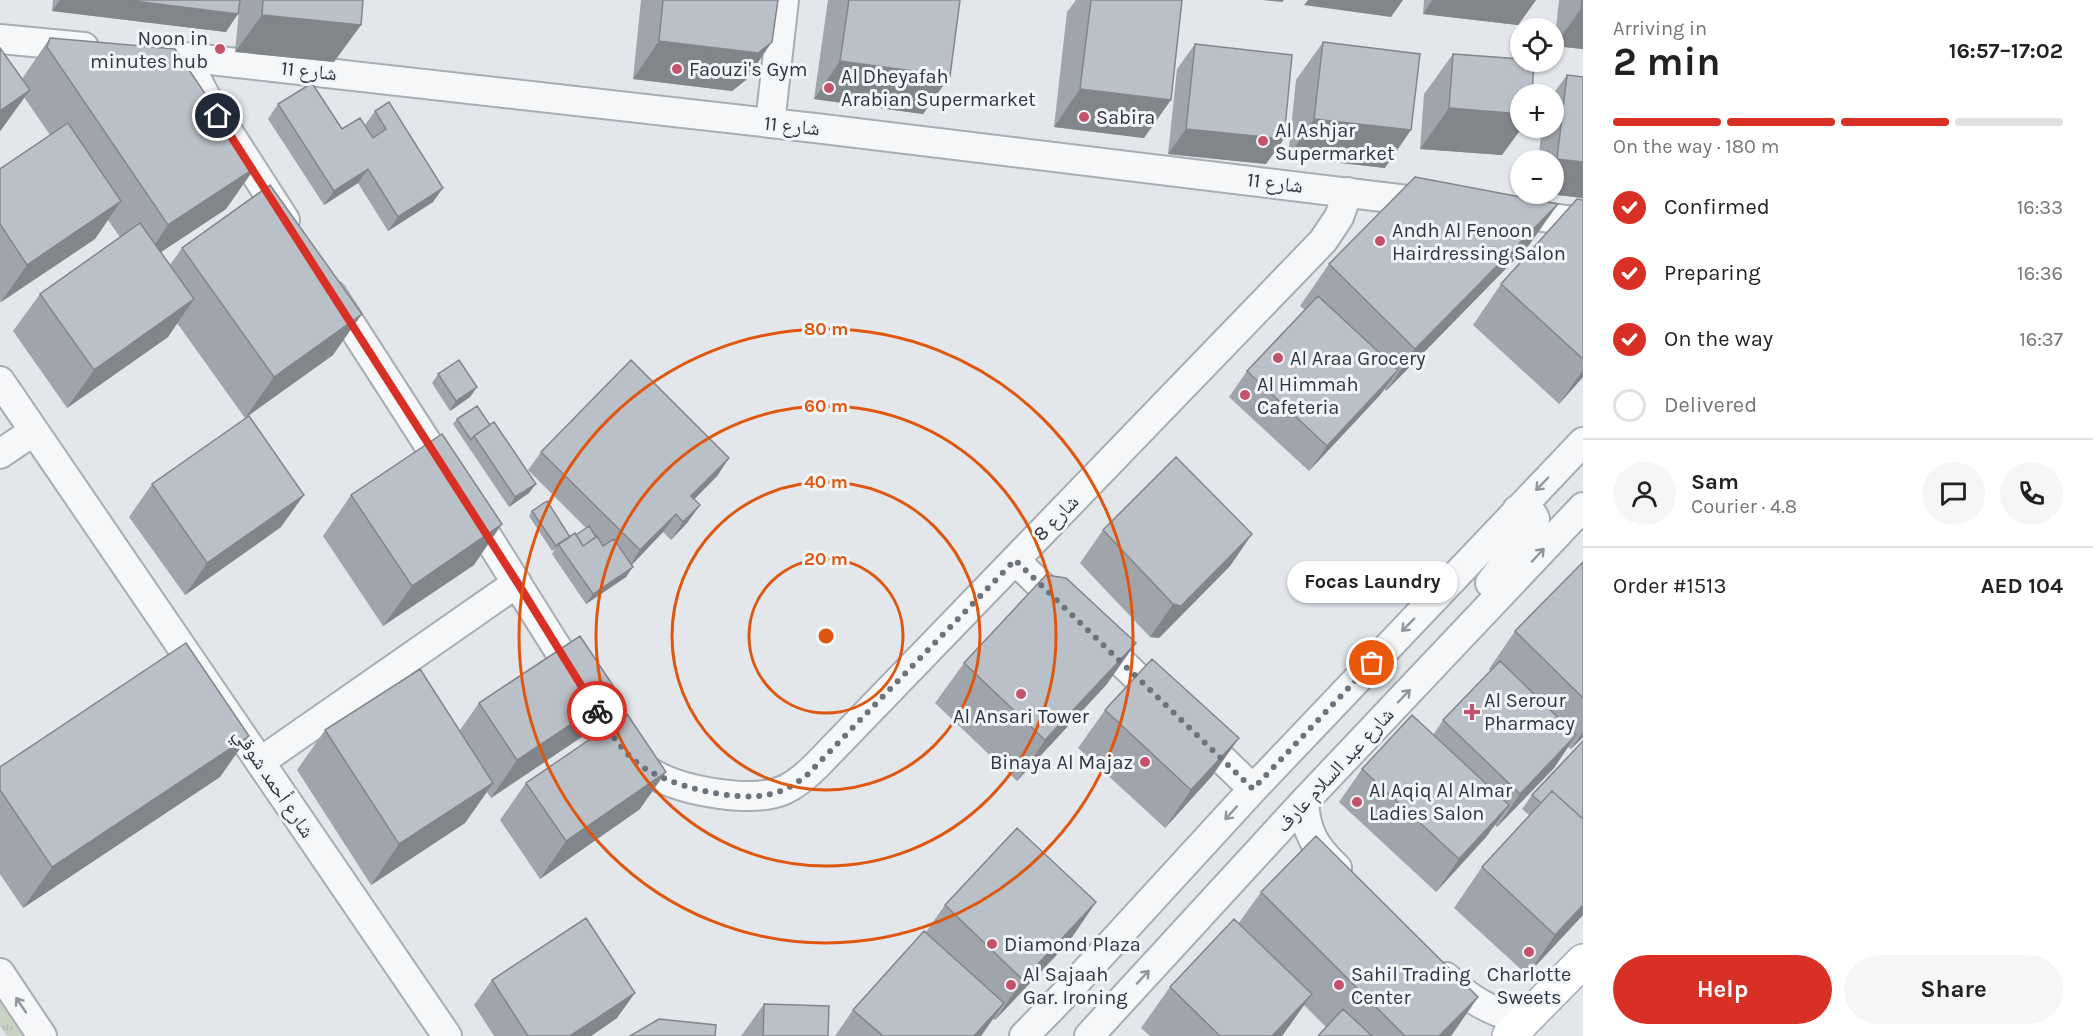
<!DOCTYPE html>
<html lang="en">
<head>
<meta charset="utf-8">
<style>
	body { margin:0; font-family:Karla,"Noto Naskh Arabic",sans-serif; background:#f6f6f6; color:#222; height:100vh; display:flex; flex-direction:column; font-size:22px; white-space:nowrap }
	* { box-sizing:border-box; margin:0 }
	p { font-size:20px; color:#767676 }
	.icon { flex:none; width:33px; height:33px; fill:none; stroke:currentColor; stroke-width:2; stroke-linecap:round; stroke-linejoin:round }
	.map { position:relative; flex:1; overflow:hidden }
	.drawer { display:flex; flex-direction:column; background:#fff; width:510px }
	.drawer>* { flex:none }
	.tools { position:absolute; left:1510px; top:18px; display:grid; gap:12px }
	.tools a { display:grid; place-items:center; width:54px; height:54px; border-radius:50%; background:#fff; box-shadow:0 2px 4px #0004; font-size:30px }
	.pin { position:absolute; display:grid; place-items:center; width:51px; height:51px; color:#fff; margin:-26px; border:3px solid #fff; border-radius:50%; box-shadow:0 2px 6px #0007 }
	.courier { position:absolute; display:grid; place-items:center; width:60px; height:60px; margin:-30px; border:4px solid #d93025; border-radius:50%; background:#fff; color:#222; box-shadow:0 2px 8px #0007 }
	.bubble { position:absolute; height:42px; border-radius:21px; background:#fff; box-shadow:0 2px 4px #0004; font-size:20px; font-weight:700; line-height:42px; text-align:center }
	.headline em { font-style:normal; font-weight:700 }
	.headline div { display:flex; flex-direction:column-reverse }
	.headline { display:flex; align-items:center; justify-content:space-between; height:102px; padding:0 30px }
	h1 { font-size:39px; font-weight:700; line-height:45px }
	.bar { display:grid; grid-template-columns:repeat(4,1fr); gap:9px 6px; align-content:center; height:72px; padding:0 30px }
	.bar i { height:8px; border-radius:4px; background:#e0e0e0 }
	.bar .on { background:#d93025 }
	.bar p { grid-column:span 4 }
	.line { display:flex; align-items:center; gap:15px; padding:0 30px; border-top:2px solid #e0e0e0 }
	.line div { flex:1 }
	.round { display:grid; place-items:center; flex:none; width:63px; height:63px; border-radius:32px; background:#f6f6f6 }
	ol { padding:0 30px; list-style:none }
	li { display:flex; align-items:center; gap:18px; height:66px }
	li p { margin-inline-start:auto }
	li .icon { padding:6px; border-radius:50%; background:#d93025; color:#fff; stroke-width:4 }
	li:last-child { color:#767676 }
	li i { width:33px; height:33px; border:3px solid #e0e0e0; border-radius:50% }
	.button { display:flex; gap:12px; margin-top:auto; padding:12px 30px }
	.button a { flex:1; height:69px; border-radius:36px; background:#d93025; color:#fff; font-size:24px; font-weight:700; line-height:69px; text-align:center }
	.button a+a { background:#f6f6f6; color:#222 }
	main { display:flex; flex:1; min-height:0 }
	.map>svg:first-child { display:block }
	.grass { fill:url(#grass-tufts) }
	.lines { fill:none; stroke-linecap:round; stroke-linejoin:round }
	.minor-casing { stroke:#a8adb4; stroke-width:32 }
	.major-casing { stroke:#a3abb5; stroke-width:36 }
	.minor { stroke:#f5f7f9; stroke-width:28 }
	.major { stroke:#fff; stroke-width:33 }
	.wall { fill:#a0a5ab }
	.shaded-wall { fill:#82868b }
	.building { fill:#bac0c7; stroke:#82868b; stroke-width:1.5 }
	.oneway { stroke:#90969d }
	.done { stroke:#6c737c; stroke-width:6; stroke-dasharray:0 10.8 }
	.route { stroke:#d93025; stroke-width:8 }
	.ring { fill:none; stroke:#df570f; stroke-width:3 }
	.poi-dot { fill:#c6516a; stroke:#f2f5f7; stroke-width:2 }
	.labels { text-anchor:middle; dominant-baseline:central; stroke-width:6; stroke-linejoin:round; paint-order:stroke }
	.poi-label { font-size:20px; fill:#2c3541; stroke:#f2f5f7; text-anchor:start }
	.street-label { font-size:20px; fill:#2c3541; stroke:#f2f5f7 }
	.centre { fill:#df570f; stroke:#f2f5f7; stroke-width:3 }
	.ring-label { font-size:18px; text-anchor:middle; font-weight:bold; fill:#df570f; stroke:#f2f5f7; stroke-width:6; stroke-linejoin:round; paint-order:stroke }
</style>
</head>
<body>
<main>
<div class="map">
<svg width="1583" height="1036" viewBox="0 0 1583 1036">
	<defs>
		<pattern id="grass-tufts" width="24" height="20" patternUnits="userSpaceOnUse" patternTransform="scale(1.5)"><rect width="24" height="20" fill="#c9d3c4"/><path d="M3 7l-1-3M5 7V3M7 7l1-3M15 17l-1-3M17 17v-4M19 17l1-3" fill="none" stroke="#adb6aa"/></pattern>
	</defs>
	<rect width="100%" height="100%" fill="#e3e6ea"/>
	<path class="grass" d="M 0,1001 L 1,1001 L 25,1036 L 7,1036 L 0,1026 Z"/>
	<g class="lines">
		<defs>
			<path id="minor" d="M 0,39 L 84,47
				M 175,56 L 815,128 L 1432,203
				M 192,58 L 196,78 L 206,97 L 285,220
				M 770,123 L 784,0
				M 1510,213 L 1583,222
				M 332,295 L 448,475
				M 0,381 L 447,1036
				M 0,454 L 34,431
				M 470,509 L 615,740 C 626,753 638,766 653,774 C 683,791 752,804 784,790 C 797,784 807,775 817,765 L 1323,241 L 1339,217 L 1348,192
				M 1015,560 L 1065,609
				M 1490,583 L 1534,526 L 1535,519 C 1532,511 1527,507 1517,510
				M 1094,636 L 1163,702
				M 1196,734 L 1253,789
				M 260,762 L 517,583
				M 1304,802 C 1306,833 1315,847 1337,868
				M 0,973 L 42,1036
				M 1446,977 C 1469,1000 1493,1013 1524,1020
				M 1024,1036 L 1065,994 L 1253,789 L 1583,442
				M 1089,1036 L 1304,802 L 1583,507"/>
			<path id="major" d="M 1509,1036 L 1583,961"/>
		</defs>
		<use href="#minor" class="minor-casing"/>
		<use href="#major" class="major-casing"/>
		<use href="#minor" class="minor"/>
		<use href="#major" class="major"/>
	</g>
	<path class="wall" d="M 53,0 L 240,0 L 226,32 L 52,11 Z
		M 240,0 L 363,0 L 334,62 L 235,52 Z
		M 641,0 L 778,0 L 746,80 L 732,91 L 633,79 Z
		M 828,0 L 960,0 L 950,76 L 923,114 L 814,99 Z
		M 1076,0 L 1182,0 L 1144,138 L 1054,127 L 1067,12 Z
		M 1424,0 L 1536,0 L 1518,25 L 1423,14 Z
		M 1559,0 L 1583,0 L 1583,49 L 1554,46 Z
		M 50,38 L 226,209 L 161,252 L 170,265 L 182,248 L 333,355 L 245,418 L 177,323 L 168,337 L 67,408 L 13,331 L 40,294 L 120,237 L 108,220 L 95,239 L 1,302 L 0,301 L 0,169 L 50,135 L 24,97 L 0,131 L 0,111 Z
		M 1323,42 L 1385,168 L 1288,157 L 1296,80 Z
		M 1195,44 L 1266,164 L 1168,154 L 1177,69 Z
		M 1453,54 L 1502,155 L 1420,149 L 1424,94 Z
		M 1567,75 L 1583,198 L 1549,194 L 1554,194 L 1554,160 L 1538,160 L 1542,128 L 1554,128 L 1553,94 Z
		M 278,104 L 342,129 L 365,125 L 375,111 L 433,202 L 388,231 L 358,183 L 324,205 L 268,119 Z
		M 1583,200 L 1583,377 L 1559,404 L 1473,325 L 1501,284 Z
		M 1558,204 L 1529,245 L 1386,391 L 1385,389 L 1380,395 L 1309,471 L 1229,397 L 1247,371 L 1305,310 L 1300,306 L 1329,264 Z
		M 438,374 L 477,387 L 470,397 L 450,411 L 432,383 Z
		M 477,406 L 529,493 L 509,507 L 453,424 L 457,419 Z
		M 541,452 L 729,458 L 717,476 L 694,499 L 700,505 L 687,523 L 671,540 L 663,532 L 631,565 L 626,577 L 586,604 L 552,554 L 555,549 L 552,551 L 529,516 L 532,511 L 570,537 L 576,535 L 586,528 L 528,470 Z
		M 152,484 L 281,527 L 185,595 L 129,517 Z
		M 351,495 L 474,565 L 383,626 L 323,536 Z
		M 1103,530 L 1252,534 L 1230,566 L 1159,638 L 1150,637 L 1080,563 Z
		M 1583,562 L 1583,737 L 1571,749 L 1568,747 L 1554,768 L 1497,827 L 1495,825 L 1486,837 L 1436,892 L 1339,802 L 1362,769 L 1433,735 L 1443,720 L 1491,671 L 1489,669 L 1515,631 Z
		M 964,663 L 1107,684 L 1017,781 L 935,703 Z
		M 618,693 L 592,730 L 491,798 L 487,792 L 465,823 L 371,885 L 297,770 L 325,730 L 460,730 L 479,703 Z
		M 1105,710 L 1239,738 L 1212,776 L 1165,828 L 1078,748 Z
		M 1583,741 L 1583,915 L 1527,975 L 1454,908 L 1482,867 L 1530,816 L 1522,809 L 1532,795 Z
		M 0,767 L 220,777 L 23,908 L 0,874 Z
		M 526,783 L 640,809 L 540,879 L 500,820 Z
		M 1261,892 L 1478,997 L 1451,1036 L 1318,1036 L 1326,1027 L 1304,1005 L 1282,1036 L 1150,1036 L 1141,1028 L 1170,987 L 1238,924 Z
		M 1096,902 L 1068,943 L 995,1020 L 993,1019 L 981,1036 L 835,1036 L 853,1010 L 926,932 L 945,905 Z
		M 492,980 L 617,1018 L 591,1036 L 494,1036 L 474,1005 Z
		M 764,1004 L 828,1036 L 741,1036 Z"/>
	<path class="shaded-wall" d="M 60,0 L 126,0 L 238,14 L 226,32 L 52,11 Z
		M 1263,0 L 1284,0 L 1282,2 Z
		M 1308,0 L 1403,0 L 1391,17 L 1304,5 Z
		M 1432,0 L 1536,0 L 1518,25 L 1423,14 Z
		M 1581,9 L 1583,9 L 1583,49 L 1554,46 Z
		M 262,15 L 361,25 L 334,62 L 235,52 Z
		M 659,41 L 772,42 L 746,80 L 732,91 L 633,79 Z
		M 840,61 L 950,76 L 923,114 L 814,99 Z
		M 1080,89 L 1171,100 L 1144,138 L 1054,127 Z
		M 30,90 L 1,130 L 0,131 L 0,111 Z
		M 1449,108 L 1521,114 L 1522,128 L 1502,155 L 1420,149 Z
		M 1314,119 L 1411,130 L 1385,168 L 1288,157 Z
		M 1186,129 L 1284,139 L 1266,164 L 1168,154 Z
		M 1557,159 L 1583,162 L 1583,198 L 1549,194 L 1554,194 L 1554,163 Z
		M 255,168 L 226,209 L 140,266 L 168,225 Z
		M 368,169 L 358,183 L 324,205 L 334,191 Z
		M 443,188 L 433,202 L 388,231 L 398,217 Z
		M 121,201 L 95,239 L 1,302 L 27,265 Z
		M 1558,204 L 1529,245 L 1386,391 L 1415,349 Z
		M 194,299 L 168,337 L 67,408 L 94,370 Z
		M 362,314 L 333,355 L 245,418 L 274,377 Z
		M 1398,370 L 1380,395 L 1309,471 L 1327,446 Z
		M 1583,370 L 1583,377 L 1559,404 Z
		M 477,387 L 470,397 L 450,411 L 456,401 Z
		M 729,458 L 717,476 L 679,515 L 691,496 Z
		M 536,484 L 529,493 L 509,507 L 515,497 Z
		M 304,495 L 281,527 L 185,595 L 207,563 Z
		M 700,505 L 687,523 L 671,540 L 683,522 Z
		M 676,514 L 663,532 L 628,569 L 640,550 Z
		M 502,524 L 474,565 L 383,626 L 412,586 Z
		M 1252,534 L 1230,566 L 1159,638 L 1150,637 L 1173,604 Z
		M 633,567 L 626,577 L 586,604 L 593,594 Z
		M 1136,643 L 1107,684 L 1017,781 L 1045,740 Z
		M 618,693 L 592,730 L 491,798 L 517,760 Z
		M 1583,732 L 1583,737 L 1571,749 Z
		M 1576,735 L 1554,768 L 1497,827 L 1520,794 Z
		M 249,736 L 220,777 L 23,908 L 52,867 Z
		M 1239,738 L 1212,776 L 1165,828 L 1191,790 Z
		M 666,772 L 640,809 L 540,879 L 566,841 Z
		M 493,783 L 465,823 L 371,885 L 399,844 Z
		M 1509,805 L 1486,837 L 1436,892 L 1459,859 Z
		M 1096,902 L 1068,943 L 995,1020 L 1023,980 Z
		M 1583,905 L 1583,915 L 1527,975 L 1555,935 Z
		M 635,993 L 617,1018 L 591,1036 L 570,1036 Z
		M 1312,994 L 1282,1036 L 1272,1036 Z
		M 1478,997 L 1451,1036 L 1439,1036 Z
		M 1004,1003 L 981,1036 L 974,1036 Z"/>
	<path class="building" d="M 126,0 L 240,0 L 238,14 Z
		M 263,0 L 363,0 L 361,25 L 262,15 Z
		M 663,0 L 778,0 L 772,42 L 758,53 L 659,41 Z
		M 849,0 L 960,0 L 950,76 L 840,61 Z
		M 1091,0 L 1182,0 L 1171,100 L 1080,89 Z
		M 1582,0 L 1583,0 L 1583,9 L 1581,9 Z
		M 50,38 L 175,49 L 255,168 L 168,225 L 47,47 Z
		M 1323,42 L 1420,54 L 1411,130 L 1314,119 Z
		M 1195,44 L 1292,55 L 1284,139 L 1186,129 Z
		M 0,48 L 30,90 L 0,111 Z
		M 1453,54 L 1521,59 L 1521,62 L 1534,62 L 1532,94 L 1521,94 L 1521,114 L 1449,108 Z
		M 1567,75 L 1583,77 L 1583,162 L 1557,159 Z
		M 312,83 L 342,129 L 360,118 L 373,138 L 386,129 L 375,111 L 389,102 L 443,188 L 398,217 L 368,169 L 334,191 L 278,104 Z
		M 68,123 L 121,201 L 27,265 L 0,224 L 0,169 Z
		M 1415,177 L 1558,204 L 1415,349 L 1329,264 Z
		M 270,185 L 362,314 L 274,377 L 182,248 Z
		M 1577,199 L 1583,200 L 1583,359 L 1501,284 Z
		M 140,223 L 194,299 L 94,370 L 40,294 Z
		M 1318,296 L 1398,370 L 1327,446 L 1247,371 Z
		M 459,360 L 477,387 L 456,401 L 438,374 Z
		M 631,360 L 729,458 L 691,496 L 700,505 L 683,522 L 676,514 L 640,550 L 541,452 Z
		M 477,406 L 490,425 L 474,436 L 471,440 L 457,419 Z
		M 249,416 L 304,495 L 207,563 L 152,484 Z
		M 494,422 L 536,484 L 515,497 L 474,436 Z
		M 442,434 L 502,524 L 412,586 L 351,495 Z
		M 1176,457 L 1252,534 L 1181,606 L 1173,604 L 1103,530 Z
		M 547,501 L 570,537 L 556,546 L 532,511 Z
		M 589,526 L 596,537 L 583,546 L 576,535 Z
		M 575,533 L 583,546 L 597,536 L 603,546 L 614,539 L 633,567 L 593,594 L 558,544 Z
		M 1583,562 L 1583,698 L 1515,631 Z
		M 1046,575 L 1066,578 L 1136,643 L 1045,740 L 964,663 Z
		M 580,636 L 618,693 L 517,760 L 479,703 Z
		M 186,643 L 249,736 L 52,867 L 0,790 L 0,767 Z
		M 1152,659 L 1239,738 L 1191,790 L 1105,710 Z
		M 1500,661 L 1576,735 L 1520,794 L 1443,720 Z
		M 420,669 L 493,783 L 399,844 L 325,730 Z
		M 627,714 L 666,772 L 566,841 L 526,783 Z
		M 1412,715 L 1509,805 L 1459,859 L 1362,769 Z
		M 1583,741 L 1583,819 L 1552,791 L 1541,803 L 1532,795 Z
		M 1552,791 L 1583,819 L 1583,905 L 1555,935 L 1482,867 Z
		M 1017,828 L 1096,902 L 1023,980 L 945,905 Z
		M 1316,836 L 1478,997 L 1439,1036 L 1405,1036 L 1261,892 Z
		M 586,918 L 635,993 L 570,1036 L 528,1036 L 492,980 Z
		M 1234,919 L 1312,994 L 1272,1036 L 1220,1036 L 1170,987 Z
		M 924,931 L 1004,1003 L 974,1036 L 883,1036 L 853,1010 Z
		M 764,1004 L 829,1006 L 828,1036 L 763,1036 Z
		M 1343,1009 L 1372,1036 L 1318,1036 Z
		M 659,1019 L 716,1025 L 715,1036 L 630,1036 Z"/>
	<defs><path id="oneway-shaft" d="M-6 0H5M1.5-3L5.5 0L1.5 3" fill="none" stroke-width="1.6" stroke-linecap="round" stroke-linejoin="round" transform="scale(1.5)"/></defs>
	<g class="oneway">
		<use href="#oneway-shaft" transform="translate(1542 484) rotate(134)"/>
		<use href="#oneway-shaft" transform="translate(1538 555) rotate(-47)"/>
		<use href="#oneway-shaft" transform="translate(1408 625) rotate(134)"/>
		<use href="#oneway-shaft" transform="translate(1404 696) rotate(-46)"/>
		<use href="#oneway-shaft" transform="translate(1231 813) rotate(132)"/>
		<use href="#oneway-shaft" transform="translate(1143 977) rotate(-47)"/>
		<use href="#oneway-shaft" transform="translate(21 1005) rotate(-124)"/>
	</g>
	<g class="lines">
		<path class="done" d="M 597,711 C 609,731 621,751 640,765 C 668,786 737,803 771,794 C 785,791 796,784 807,775 L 1015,560 L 1253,789 L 1372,663"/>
		<path class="route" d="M 218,116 L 517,582 L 597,711"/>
	</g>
	<g class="ring">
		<circle cx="826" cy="636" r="77"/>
		<circle cx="826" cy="636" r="154"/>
		<circle cx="826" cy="636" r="230"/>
		<circle cx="826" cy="636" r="307"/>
	</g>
	<g class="poi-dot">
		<circle cx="220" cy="49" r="6"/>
		<circle cx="677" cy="69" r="6"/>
		<circle cx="829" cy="88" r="6"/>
		<circle cx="1084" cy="117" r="6"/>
		<circle cx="1263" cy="141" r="6"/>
		<circle cx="1380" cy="241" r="6"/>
		<circle cx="1278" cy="358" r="6"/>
		<circle cx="1245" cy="395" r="6"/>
		<circle cx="1021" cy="694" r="6"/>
		<path d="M1469 703h6v6h6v6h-6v6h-6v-6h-6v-6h6z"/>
		<circle cx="1145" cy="762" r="6"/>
		<circle cx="1357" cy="802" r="6"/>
		<circle cx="992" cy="944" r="6"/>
		<circle cx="1529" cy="952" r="6"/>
		<circle cx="1011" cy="985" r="6"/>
		<circle cx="1339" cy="985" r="6"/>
	</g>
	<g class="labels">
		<g class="poi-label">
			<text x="208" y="38" text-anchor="end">Noon in<tspan x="208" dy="23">minutes hub</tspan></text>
			<text x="689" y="69">Faouzi's Gym</text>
			<text x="841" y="76">Al Dheyafah<tspan x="841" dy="23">Arabian Supermarket</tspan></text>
			<text x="1096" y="117">Sabira</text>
			<text x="1275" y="130">Al Ashjar<tspan x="1275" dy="23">Supermarket</tspan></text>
			<text x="1392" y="230">Andh Al Fenoon<tspan x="1392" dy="23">Hairdressing Salon</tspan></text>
			<text x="1290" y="358">Al Araa Grocery</text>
			<text x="1257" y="384">Al Himmah<tspan x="1257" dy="23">Cafeteria</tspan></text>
			<text x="1484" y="700">Al Serour<tspan x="1484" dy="23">Pharmacy</tspan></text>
			<text x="1021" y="716" text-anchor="middle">Al Ansari Tower</text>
			<text x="1133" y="762" text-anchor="end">Binaya Al Majaz</text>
			<text x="1369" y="790">Al Aqiq Al Almar<tspan x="1369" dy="23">Ladies Salon</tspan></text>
			<text x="1004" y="944">Diamond Plaza</text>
			<text x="1023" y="974">Al Sajaah<tspan x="1023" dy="23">Gar. Ironing</tspan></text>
			<text x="1351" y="974">Sahil Trading<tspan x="1351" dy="23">Center</tspan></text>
			<text x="1529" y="974" text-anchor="middle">Charlotte<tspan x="1529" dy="23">Sweets</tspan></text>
		</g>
		<g class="street-label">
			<text transform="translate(309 71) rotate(6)">شارع 11</text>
			<text transform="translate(792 126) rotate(6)">شارع 11</text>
			<text transform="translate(1275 183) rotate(7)">شارع 11</text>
			<text transform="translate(1056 518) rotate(-46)">شارع 8</text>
			<text transform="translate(1335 770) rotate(-47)">شارع عبد السلام عارف</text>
			<text transform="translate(274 783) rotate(56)">شارع أحمد شوقي</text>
		</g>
	</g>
	<circle cx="826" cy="636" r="9" class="centre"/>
	<g class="ring-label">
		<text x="826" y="335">80 m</text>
		<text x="826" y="412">60 m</text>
		<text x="826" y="488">40 m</text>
		<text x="826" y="565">20 m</text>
	</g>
</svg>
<div class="tools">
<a><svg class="icon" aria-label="locate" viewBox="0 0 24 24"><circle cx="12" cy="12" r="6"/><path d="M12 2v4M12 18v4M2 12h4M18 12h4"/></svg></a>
<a>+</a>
<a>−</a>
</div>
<div class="pin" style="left:1372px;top:663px;background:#ea580c"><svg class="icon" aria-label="bag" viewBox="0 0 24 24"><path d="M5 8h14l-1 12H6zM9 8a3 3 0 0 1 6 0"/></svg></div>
<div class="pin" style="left:218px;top:116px;background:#1f2937"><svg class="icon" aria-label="home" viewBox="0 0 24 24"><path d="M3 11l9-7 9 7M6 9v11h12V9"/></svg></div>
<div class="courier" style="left:597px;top:711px"><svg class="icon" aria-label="bike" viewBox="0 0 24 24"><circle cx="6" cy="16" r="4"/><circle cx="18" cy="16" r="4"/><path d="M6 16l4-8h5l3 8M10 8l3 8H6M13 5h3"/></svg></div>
<div class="bubble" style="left:1287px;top:561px;width:171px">Focas Laundry</div>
</div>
<section class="drawer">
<div class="headline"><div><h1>2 min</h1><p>Arriving in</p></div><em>16:57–17:02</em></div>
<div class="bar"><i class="on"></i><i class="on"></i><i class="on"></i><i></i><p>On the way · 180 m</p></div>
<ol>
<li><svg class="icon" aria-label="check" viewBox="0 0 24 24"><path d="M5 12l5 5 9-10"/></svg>Confirmed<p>16:33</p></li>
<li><svg class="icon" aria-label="check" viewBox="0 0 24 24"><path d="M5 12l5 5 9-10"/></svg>Preparing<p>16:36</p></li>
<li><svg class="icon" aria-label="check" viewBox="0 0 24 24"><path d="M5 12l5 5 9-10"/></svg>On the way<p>16:37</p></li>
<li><i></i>Delivered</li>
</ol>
<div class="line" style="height:108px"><a class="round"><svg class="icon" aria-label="person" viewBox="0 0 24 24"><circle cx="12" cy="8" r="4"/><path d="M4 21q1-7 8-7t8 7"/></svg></a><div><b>Sam</b><p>Courier · 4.8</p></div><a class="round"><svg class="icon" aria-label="chat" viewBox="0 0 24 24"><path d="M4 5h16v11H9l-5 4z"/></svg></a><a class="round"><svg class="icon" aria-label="phone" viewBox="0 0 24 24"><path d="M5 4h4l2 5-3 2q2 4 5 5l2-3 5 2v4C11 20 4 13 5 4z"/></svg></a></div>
<div class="line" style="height:78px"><div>Order #1513</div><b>AED 104</b></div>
<div class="button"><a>Help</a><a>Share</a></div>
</section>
</main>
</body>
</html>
